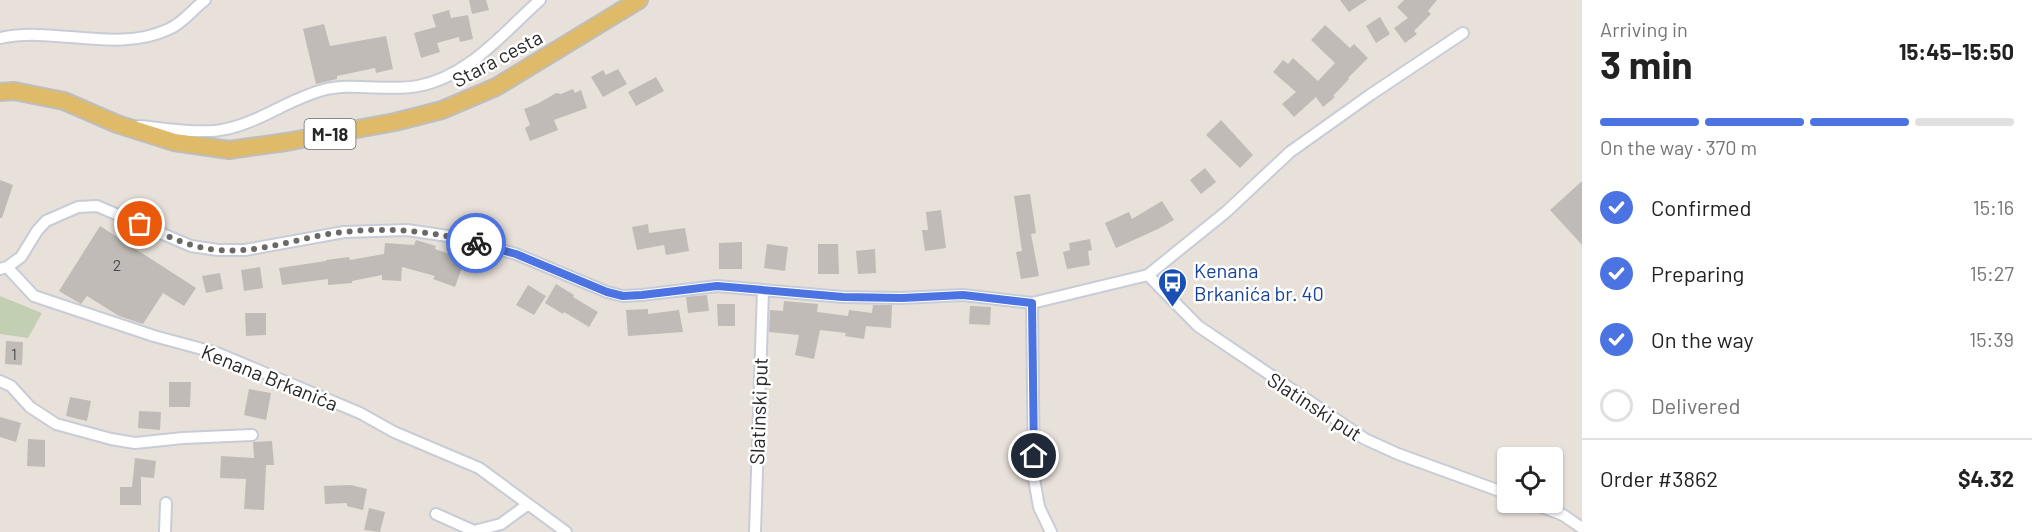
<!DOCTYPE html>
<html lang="en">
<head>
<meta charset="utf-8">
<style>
	body { margin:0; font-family:Barlow,sans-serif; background:#f6f6f6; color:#222; height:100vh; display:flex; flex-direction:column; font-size:22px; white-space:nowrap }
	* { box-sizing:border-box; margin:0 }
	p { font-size:20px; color:#767676 }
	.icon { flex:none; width:33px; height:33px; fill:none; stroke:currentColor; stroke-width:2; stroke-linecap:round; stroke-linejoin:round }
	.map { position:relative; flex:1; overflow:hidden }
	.side { display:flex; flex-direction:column; background:#fff; width:450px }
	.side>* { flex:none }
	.controls { position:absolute; left:1497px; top:447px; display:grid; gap:12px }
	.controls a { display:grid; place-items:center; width:66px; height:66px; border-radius:6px; background:#fff; box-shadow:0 2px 4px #0004; font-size:30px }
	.pin { position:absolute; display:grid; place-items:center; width:51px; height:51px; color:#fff; margin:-26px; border:3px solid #fff; border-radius:50%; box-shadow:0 2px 6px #0007 }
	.courier { position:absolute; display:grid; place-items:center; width:60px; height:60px; margin:-30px; border:4px solid #4c73e2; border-radius:50%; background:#fff; color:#222; box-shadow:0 2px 8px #0007 }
	.overview em { font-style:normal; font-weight:700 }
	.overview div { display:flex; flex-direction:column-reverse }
	.overview { display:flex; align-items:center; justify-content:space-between; height:102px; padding:0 18px }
	h1 { font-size:39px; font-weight:700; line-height:45px }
	.bar { display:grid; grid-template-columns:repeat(4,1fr); gap:9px 6px; align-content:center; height:72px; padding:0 18px }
	.bar i { height:8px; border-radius:4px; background:#e0e0e0 }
	.bar .active { background:#4c73e2 }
	.bar p { grid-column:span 4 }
	.line { display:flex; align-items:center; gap:15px; padding:0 18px; border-top:2px solid #e0e0e0 }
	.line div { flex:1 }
	ol { padding:0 18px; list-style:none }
	li { display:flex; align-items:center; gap:18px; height:66px }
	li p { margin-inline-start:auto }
	li .icon { padding:6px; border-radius:50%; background:#4c73e2; color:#fff; stroke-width:4 }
	li:last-child { color:#767676 }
	li i { width:33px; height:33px; border:3px solid #e0e0e0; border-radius:50% }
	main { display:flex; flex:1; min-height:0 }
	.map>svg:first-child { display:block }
	.cemetery { fill:#c3cfb3 }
	.building { fill:#c0bbb6 }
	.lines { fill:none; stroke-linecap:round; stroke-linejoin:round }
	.minor-casing { stroke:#c8ccd7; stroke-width:14 }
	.primary-casing { stroke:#bebebe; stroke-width:20 }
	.minor { stroke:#fff; stroke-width:10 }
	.primary { stroke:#deba69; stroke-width:16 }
	.done { stroke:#6b6866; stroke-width:6; stroke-dasharray:0 10.8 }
	.route { stroke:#4c73e2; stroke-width:8 }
	.labels { text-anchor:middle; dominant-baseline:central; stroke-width:5; stroke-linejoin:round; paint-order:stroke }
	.number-label { font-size:16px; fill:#4d4c4b }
	.shield { fill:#fff; stroke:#686868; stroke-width:1.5 }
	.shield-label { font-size:18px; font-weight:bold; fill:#272727 }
	.street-label { font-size:20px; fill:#272727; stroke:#fff }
	.transit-label { font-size:20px; fill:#164399; stroke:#fff; text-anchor:start }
</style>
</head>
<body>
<main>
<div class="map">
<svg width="1582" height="532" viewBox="0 0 1582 532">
	<rect width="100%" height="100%" fill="#e8e1da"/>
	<path class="cemetery" d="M 0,296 L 42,313 L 28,338 L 0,334 Z"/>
	<path class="building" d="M 469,0 L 486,0 L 489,10 L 472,14 Z
		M 1340,0 L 1367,0 L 1349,12 Z
		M 1404,0 L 1437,0 L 1428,11 L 1431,14 L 1414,31 L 1417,34 L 1405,43 L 1394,28 L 1408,18 L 1397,7 Z
		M 449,10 L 451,18 L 468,15 L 473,39 L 460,42 L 459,37 L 437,43 L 440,52 L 421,58 L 414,33 L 436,27 L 432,15 Z
		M 1380,17 L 1390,34 L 1376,43 L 1366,26 Z
		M 324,24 L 330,46 L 386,36 L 393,69 L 376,73 L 375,68 L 337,76 L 337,79 L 316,84 L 303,29 Z
		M 1325,25 L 1350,48 L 1354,44 L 1368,58 L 1348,78 L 1349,79 L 1333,96 L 1335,97 L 1323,107 L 1316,97 L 1294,117 L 1282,104 L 1296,92 L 1273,72 L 1283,60 L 1288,64 L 1293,58 L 1318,81 L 1335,63 L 1311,40 Z
		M 618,69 L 627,84 L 603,97 L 591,77 L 603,70 L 606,75 Z
		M 656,77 L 664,91 L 636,106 L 628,92 Z
		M 573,89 L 575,93 L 581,90 L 587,108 L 554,120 L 558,130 L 530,141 L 525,128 L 530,125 L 524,109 L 539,103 L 556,93 L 561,94 Z
		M 1221,120 L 1253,155 L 1240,168 L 1206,135 Z
		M 1205,168 L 1216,182 L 1201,194 L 1190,180 Z
		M 0,180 L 13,185 L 2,218 L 0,218 Z
		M 1582,181 L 1582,245 L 1550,210 Z
		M 1030,194 L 1036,233 L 1031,234 L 1039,276 L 1021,279 L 1016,252 L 1022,251 L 1014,196 Z
		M 1162,201 L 1174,220 L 1158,229 L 1116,248 L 1105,223 L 1129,212 L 1132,219 Z
		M 941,210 L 946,248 L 925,251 L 922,230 L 928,230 L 926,212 Z
		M 648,224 L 649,233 L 685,228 L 689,251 L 666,255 L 664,245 L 637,250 L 632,227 Z
		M 100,226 L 196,288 L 184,306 L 163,293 L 143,324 L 119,316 L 87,296 L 81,304 L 59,291 Z
		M 1090,239 L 1092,250 L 1088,251 L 1090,265 L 1067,269 L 1063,252 L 1070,250 L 1069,243 Z
		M 416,240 L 436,246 L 435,249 L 465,259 L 455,287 L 433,279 L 435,276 L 402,267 L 401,281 L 382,280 L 382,275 L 352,281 L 352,283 L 328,285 L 328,279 L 282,285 L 279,268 L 326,261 L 326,260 L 349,257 L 350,260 L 384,254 L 385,243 L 414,245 Z
		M 742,242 L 742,269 L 719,269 L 719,243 Z
		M 767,244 L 788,247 L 785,271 L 764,268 Z
		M 818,244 L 838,244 L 839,274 L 818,274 Z
		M 875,249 L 876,273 L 858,274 L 856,251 Z
		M 260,267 L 263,288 L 244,291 L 241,270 Z
		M 220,273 L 223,289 L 206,293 L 202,276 Z
		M 556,284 L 574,295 L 573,297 L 598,312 L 589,327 L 564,312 L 563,314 L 545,303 Z
		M 528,285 L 546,296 L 534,315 L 516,305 Z
		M 707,295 L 709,311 L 688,313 L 686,297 Z
		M 784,301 L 818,304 L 817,312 L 848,316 L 849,310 L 872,313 L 873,305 L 892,305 L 891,328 L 866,326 L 864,339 L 845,336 L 846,333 L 820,330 L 814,359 L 795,355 L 799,335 L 769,332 L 770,310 L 783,311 Z
		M 717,304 L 735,304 L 735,326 L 718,326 Z
		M 970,306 L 991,307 L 990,325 L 969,324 Z
		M 648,309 L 648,314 L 679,310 L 683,332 L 628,336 L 626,310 Z
		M 245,313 L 266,313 L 266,335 L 246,336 Z
		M 6,341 L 23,342 L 22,365 L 5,364 Z
		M 169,382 L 191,382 L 190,407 L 169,407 Z
		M 249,389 L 271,393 L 266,420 L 244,415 Z
		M 70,397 L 91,401 L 87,421 L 66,416 Z
		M 139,411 L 161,412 L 160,430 L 138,428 Z
		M 0,417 L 21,423 L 16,442 L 0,437 Z
		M 28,439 L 45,440 L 45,467 L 27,466 Z
		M 272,441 L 274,465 L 266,465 L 264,510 L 244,509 L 246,479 L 220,478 L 221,456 L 254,458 L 253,442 Z
		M 135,458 L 156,461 L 154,478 L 141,477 L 141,505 L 120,505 L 120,487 L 132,487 Z
		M 351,485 L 367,489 L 363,510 L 347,506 L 347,503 L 325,504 L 324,486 Z
		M 369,508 L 385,512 L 380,532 L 364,530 Z"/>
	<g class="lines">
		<defs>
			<path id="minor" d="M 0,38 C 56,26 116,54 169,29 C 183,23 193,9 205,0
				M 139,126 C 165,128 201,135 226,129 C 260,122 289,99 323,90 C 353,82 388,92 418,86 C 468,77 504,32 540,0
				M 7,267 L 34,296 L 154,336 L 217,353 L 360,413 L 394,432 L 479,468 L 566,532
				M 0,269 L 7,267 L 21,257 L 37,231 L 46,221 L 78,207 L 97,206 L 191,246 L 218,250 L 245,250 L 344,232 L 407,230 L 455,237 L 516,254 L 607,292 L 623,296 L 642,295 L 717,286 L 843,297 L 901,298 L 963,295 L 1032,303 L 1148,275 L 1226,212 L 1290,152 L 1370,95 L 1463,33
				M 1148,275 L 1198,326 L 1365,439 L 1398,454 L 1508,494
				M 1032,303 L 1034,479 L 1039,507 L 1051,532
				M 0,381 L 11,386 L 30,407 L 56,424 L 111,439 L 135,443 L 183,438 L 252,435
				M 1529,502 L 1563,515 L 1582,528
				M 436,514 L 474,531 L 501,524 L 527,505
				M 165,532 L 166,503
				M 755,532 L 763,290"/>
			<path id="primary" d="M 0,92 L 14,91 L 64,101 L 117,124 L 174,142 L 229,150 L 286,142 L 395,122 L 442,110 L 496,87 L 639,0"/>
		</defs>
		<use href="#minor" class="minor-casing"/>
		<use href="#primary" class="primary-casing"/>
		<use href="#minor" class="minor"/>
		<use href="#primary" class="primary"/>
	</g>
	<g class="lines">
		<path class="done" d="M 140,224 C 165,235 190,248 218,250 C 261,254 302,236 344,232 C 389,227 433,231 476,243"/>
		<path class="route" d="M 476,243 L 516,254 L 607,292 L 623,296 L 642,295 L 717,286 L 843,297 L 902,298 L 963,295 L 1032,303 L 1034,456"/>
	</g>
	<defs>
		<symbol id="bus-pin" viewBox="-11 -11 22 30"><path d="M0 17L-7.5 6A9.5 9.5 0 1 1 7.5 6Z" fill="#1a4fb4" stroke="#fff"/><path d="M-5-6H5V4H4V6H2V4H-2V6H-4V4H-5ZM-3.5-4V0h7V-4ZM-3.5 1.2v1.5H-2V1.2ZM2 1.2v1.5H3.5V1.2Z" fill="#fff"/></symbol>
	</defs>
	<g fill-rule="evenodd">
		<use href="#bus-pin" x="1156" y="266" width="33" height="45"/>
	</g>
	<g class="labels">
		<g class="number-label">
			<text x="117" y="264">2</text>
			<text x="14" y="353">1</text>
		</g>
		<rect class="shield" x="304.5" y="119" width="51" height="30" rx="4.5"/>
		<g class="shield-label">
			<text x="330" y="134">M-18</text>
		</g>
		<g class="street-label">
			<text transform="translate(497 58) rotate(-28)">Stara cesta</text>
			<text transform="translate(270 377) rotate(22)">Kenana Brkanića</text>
			<text transform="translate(1315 406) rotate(33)">Slatinski put</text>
			<text transform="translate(758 411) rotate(-88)">Slatinski put</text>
		</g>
		<g class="transit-label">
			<text x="1194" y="270">Kenana<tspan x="1194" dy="23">Brkanića br. 40</tspan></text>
		</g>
	</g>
</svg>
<div class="controls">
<a><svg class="icon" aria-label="locate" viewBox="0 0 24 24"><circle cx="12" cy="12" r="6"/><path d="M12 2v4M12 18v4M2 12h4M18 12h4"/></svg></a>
</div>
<div class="pin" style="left:140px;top:224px;background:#ea580c"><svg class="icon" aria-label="bag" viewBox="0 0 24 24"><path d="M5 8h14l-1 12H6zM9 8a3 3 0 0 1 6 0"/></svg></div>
<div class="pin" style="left:1034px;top:456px;background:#1f2937"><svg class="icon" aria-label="home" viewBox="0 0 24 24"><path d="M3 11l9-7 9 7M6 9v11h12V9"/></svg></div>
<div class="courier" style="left:476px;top:243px"><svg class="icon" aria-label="bike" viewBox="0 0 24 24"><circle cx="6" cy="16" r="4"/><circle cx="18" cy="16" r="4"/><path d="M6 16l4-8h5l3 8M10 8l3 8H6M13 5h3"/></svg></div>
</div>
<section class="side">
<div class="overview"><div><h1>3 min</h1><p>Arriving in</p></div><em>15:45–15:50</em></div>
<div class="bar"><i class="active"></i><i class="active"></i><i class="active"></i><i></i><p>On the way · 370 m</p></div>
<ol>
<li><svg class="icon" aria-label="check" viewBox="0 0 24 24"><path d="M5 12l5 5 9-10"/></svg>Confirmed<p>15:16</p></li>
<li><svg class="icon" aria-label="check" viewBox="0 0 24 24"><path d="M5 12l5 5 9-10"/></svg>Preparing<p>15:27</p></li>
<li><svg class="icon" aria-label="check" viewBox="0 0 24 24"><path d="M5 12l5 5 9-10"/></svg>On the way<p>15:39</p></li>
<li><i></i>Delivered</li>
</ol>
<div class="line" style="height:78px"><div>Order #3862</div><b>$4.32</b></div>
</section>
</main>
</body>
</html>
